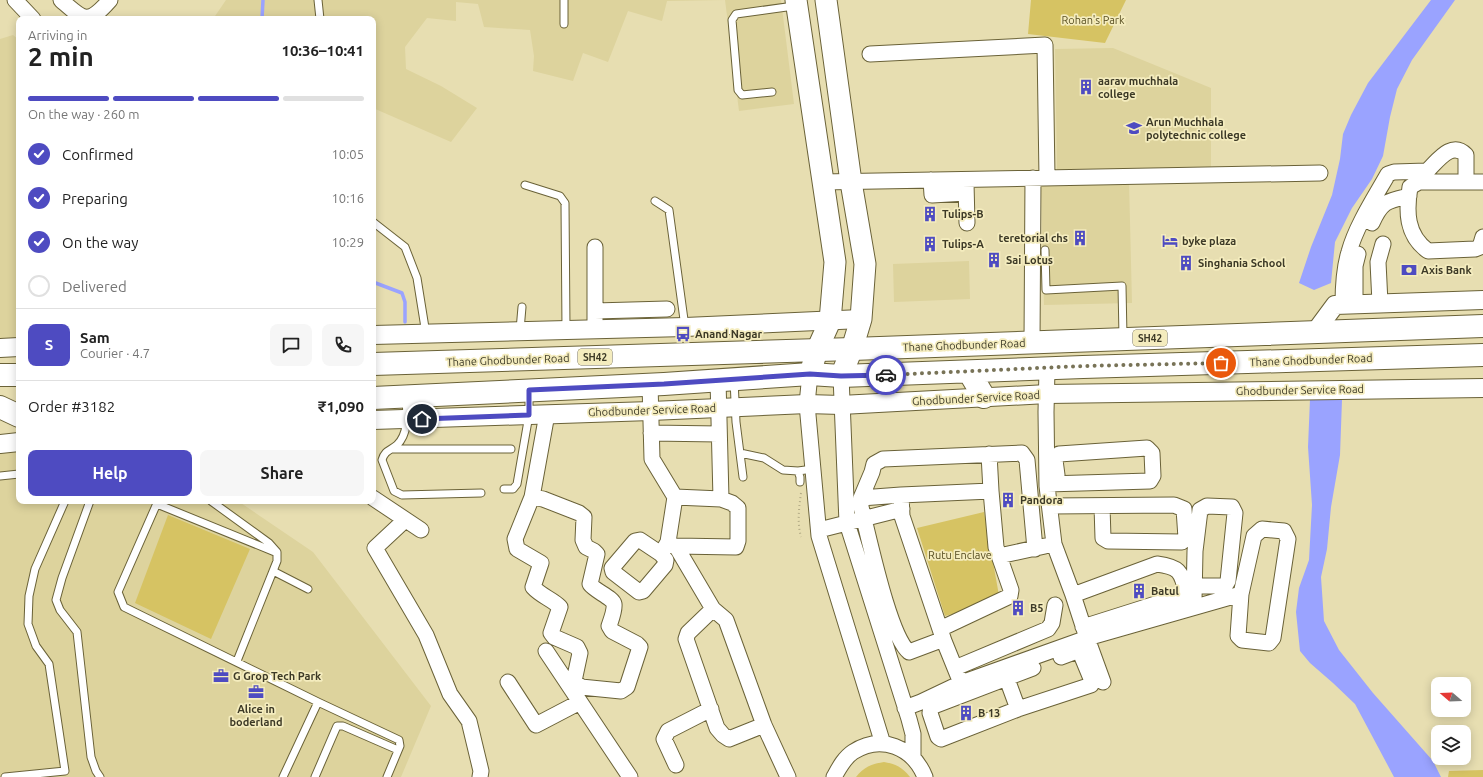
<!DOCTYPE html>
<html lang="en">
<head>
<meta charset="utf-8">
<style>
	body { margin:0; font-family:Ubuntu,sans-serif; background:#f6f6f6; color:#222; height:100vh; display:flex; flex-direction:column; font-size:15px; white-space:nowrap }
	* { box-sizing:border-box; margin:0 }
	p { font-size:13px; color:#767676 }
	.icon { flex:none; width:22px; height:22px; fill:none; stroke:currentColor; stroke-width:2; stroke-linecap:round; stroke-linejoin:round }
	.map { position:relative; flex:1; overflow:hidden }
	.details { position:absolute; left:16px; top:16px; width:360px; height:488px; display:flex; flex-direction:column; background:#fff; border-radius:8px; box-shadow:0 2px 10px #0003 }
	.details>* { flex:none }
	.needle { width:26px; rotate:289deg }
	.controls { position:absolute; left:1431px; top:677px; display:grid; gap:8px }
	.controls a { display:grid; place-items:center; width:40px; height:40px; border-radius:8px; background:#fff; box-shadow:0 2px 10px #0003; font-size:20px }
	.pin { position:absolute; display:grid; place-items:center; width:34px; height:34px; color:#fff; margin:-17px; border:2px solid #fff; border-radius:50%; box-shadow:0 1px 4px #0007 }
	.courier { position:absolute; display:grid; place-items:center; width:40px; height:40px; margin:-20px; border:3px solid #4e4bc1; border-radius:50%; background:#fff; color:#222; box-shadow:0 1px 5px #0007 }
	.summary em { font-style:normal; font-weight:600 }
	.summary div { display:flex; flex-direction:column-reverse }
	.summary { display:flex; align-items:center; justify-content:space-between; height:68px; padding:0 12px }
	h1 { font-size:26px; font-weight:600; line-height:30px }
	.bar { display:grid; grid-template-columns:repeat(4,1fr); gap:6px 4px; align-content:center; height:48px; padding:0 12px }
	.bar i { height:5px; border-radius:3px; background:#e0e0e0 }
	.bar .current { background:#4e4bc1 }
	.bar p { grid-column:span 4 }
	.line { display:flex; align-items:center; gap:10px; padding:0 12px; border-top:1px solid #e0e0e0 }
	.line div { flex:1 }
	.round { display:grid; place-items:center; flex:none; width:42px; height:42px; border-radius:8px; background:#f6f6f6 }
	ol { padding:0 12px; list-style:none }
	li { display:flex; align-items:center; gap:12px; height:44px }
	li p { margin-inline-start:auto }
	li .icon { padding:4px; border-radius:50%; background:#4e4bc1; color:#fff; stroke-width:4 }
	li:last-child { color:#767676 }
	li i { width:22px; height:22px; border:2px solid #e0e0e0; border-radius:50% }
	.button { display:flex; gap:8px; margin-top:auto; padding:8px 12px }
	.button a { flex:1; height:46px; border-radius:8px; background:#4e4bc1; color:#fff; font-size:16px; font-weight:600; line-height:46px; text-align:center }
	.button a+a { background:#f6f6f6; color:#222 }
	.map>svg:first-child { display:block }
	.built { fill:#ddd39d }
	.green { fill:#d6c363 }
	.water { fill:#9aa3ff }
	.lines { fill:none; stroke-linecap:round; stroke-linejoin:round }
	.stream { stroke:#9aa3ff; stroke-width:3.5 }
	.service-casing { stroke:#6a6238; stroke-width:9 }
	.minor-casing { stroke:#6a6238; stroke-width:17 }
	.tertiary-casing { stroke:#6a6238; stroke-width:20 }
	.secondary-casing { stroke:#6a6238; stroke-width:23 }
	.primary-casing { stroke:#6a6238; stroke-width:24 }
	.path { stroke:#b3ab86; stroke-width:2; stroke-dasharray:1 3; stroke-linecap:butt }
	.service { stroke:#fff; stroke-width:7 }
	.minor { stroke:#fff; stroke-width:15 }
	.tertiary { stroke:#fff; stroke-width:18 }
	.secondary { stroke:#fff; stroke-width:21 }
	.primary { stroke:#fff; stroke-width:22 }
	.done { stroke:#787357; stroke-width:4; stroke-dasharray:0 7.2 }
	.route { stroke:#4e4bc1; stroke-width:5 }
	.labels { text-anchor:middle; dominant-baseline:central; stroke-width:3.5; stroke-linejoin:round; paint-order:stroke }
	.shield { fill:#f4ecbe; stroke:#746f54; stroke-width:1 }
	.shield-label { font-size:10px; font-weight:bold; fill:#3d3a27 }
	.park-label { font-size:11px; fill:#574e21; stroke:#f4ecbe }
	.poi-label { font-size:11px; font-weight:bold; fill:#3d3a27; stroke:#f4ecbe; text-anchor:start }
	.street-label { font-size:11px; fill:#3d3a27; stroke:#f4ecbe }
</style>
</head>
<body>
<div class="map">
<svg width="1483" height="777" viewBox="0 0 1483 777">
	<rect width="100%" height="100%" fill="#e7deb1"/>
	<path class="built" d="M 226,0 L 781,0 L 794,104 L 739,111 L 725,0 L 667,1 L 662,21 L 628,11 L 608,62 L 583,53 L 573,81 L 533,71 L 534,56 L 530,30 L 484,27 L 478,4 L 456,2 L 456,21 L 427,18 L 405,47 L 406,69 L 441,86 L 477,108 L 451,142 L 373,108 L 373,19 L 213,19 Z
		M 13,35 L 19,40 L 19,338 L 0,339 L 0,39 Z
		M 1113,48 L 1211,88 L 1211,168 L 1057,171 L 1055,49 Z
		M 1129,181 L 1132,303 L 1044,305 L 1041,183 Z
		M 969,261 L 970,299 L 894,302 L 893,264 Z
		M 19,452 L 19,501 L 238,501 L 313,552 L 431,706 L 401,777 L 0,777 L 0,454 Z"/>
	<path class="green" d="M 1031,0 L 1126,0 L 1105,43 L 1028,34 Z
		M 984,512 L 1000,601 L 945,616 L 917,528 Z
		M 168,515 L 250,549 L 211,639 L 135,603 Z
		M 884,762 C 896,764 902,767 910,777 L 856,777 C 864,767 871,764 884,762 Z
		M 1483,770 L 1483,777 L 1448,777 L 1449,771 Z"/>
	<path class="water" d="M 1431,0 L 1455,0 L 1412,60 L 1397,89 L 1390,117 L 1383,156 L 1372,179 L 1352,208 L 1335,242 L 1331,283 L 1314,290 L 1299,283 L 1311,247 L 1332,195 L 1340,159 L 1343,134 L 1351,115 L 1368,83 Z
		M 1310,399 L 1342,400 L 1340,455 L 1331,507 L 1327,549 L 1321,577 L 1324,621 L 1339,650 L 1373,693 L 1433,761 L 1441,777 L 1394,777 L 1355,704 L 1333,683 L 1310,663 L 1300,651 L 1296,612 L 1299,588 L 1309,560 L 1312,505 L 1308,447 Z"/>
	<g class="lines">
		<path class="stream" d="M 262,19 L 263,0
			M 373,282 L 402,293 L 405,302 L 405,322"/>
		<defs>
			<path id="service" d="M 318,0 L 320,19
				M 564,24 L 564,0
				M 772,92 L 742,95 L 738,90 L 732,20 L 736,14 L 794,6
				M 525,185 L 560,196 L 565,203 L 566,329
				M 655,201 L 669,210 L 685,327
				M 373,222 L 405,247 L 417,278 L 426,334
				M 1045,250 L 1046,290 L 1122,286 L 1123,337
				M 520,330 L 522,307
				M 734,380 L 736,422 L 743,477
				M 406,399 C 407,414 409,433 397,445 C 390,451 385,450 382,460 L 394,491 L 402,495 L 481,493
				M 392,449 L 511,449
				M 740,453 L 764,458 L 783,470 L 798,471 L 813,469
				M 798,471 L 800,477 L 800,482
				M 0,476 L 19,474
				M 504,489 L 513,489 L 517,484 L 529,415 L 529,393
				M 90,501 L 62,578 L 56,600 L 60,610 L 77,632 L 91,757 L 96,771 L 100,777
				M 158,501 L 118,592 L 124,607 L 318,702 L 283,777
				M 211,501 L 269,543 L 277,552 L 277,561 L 237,661
				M 157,504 L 275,552
				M 273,571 L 308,589
				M 318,702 L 399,740 L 400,746 L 387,777
				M 5,777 L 65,771 L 49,664 L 36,646 L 28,624 L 29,596 L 35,569 L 65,501
				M 315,777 L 337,726 L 343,726 L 398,750"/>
			<path id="minor" d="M 15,0 L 33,19
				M 61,0 C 84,20 87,26 110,0
				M 870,54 L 1045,45 L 1047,178
				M 931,180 L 932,195 L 966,193
				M 822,182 L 1320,173
				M 1483,182 L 1419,182 L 1410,187 C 1406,211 1406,235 1428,251 L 1475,249 L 1480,247 L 1483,237
				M 966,183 L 967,223
				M 1372,223 C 1382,201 1387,201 1409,196
				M 595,247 L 595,330
				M 1380,303 L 1378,262 L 1383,244
				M 1343,304 C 1343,287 1344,268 1349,252 C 1356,226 1375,197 1388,174 L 1394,172 L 1427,171 C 1437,162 1451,140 1466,155 L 1466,174
				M 1355,304 L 1355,266 L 1358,254
				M 595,311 L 667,309
				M 1032,343 L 1033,178
				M 810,374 L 807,404 L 819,536 L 883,744
				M 841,376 L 847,523 L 909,719 L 913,734 L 913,757
				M 650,384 L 652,459 L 675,497 L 721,499
				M 651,433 L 719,434
				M 989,454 L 991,491
				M 1047,484 L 1150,481 L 1153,476 L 1152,453 L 1147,448 L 1059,454 L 1055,460 L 1057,475
				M 532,497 L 543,499 L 579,513 L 584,517 L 583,540 L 586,547 L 594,551 L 597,554 L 590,584 C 595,591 613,598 614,604 C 615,610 611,620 609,626 L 612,631 L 637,644 L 640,647 L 627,687 L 621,691 L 581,687 L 574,681 L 580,653 L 577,647 L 554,637 L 551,633 L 560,607 C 552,599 541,596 533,587 L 541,563 L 517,549 L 515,539 L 532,497 L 547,414
				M 373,498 L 421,530
				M 861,498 L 901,495
				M 1050,506 L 1174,505 L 1184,509 L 1186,538 L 1182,542 L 1108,541 L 1103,538 L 1102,506
				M 405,520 L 375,548 L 426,635 L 450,694 L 469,721 L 481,771 L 480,777
				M 819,530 L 902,509
				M 640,540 L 661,554 L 666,560 L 665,565 L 643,591 L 639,592 L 613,572 L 612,568 L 635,541 Z
				M 668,542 L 675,497
				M 676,546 L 736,547 L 738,541 L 738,508 L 732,503 L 721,499 L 718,380
				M 1035,549 L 1027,460 L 1022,453 L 883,459 L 874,464 L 872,472 L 861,498 L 861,507 C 869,537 889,636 909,652 L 941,640 L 944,641 L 961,683 L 1087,638 L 1073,595 L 1054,544 L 1047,486 L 1046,412 L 1047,369
				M 661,554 L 668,542 L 677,548 L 713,609 L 726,620 L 764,725 L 788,777
				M 999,556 L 1045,546
				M 1073,595 L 1157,564 C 1179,567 1181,571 1186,591 L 1184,595 L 1083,627
				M 1194,600 L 1195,551 L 1200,510 L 1207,506 L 1232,507 L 1235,513 L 1228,581 L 1225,586 L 1194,586
				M 713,609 L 688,633 L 686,639 L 717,728 L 723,735 L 729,739 L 764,725
				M 940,629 L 1010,596 L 1011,590 L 996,547 L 991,491 L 901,495 L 902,516 L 940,629 L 944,641
				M 546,651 L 630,777
				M 955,668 L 1048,629 L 1052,623 L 1055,605
				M 1003,668 L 1018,709 L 941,739 L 938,737 L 930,713 L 931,707 L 1033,668
				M 508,682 L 536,725 L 580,702
				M 1103,682 L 1087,638 L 1241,594 L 1254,536 L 1262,529 L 1284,531 L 1288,539 L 1273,638 L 1269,643 L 1242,640 L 1238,636 L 1241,594
				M 905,708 L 921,702 L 961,683
				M 1018,709 L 1091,685 L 1092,681 L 1080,652 L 1077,651 L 1061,657
				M 676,765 L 664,739 L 668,731 L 711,709
				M 834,777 C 839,768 844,758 853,752 C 881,734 913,747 925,777"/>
			<path id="tertiary" d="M 1315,332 L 1335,305 L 1483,300
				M 373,335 L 685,327 L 861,319
				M 0,348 L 19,347
				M 373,420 L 651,411 L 807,404 L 841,405 L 1047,394 L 1483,388
				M 0,444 L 19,442"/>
			<path id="secondary" d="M 796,0 L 835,262 L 830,321 L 817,350 L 810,374
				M 826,0 L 851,182 L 865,264 L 861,319 L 852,349 L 841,376"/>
			<path id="primary" d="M 373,364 L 852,349 L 1483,326
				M 969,372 L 984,397
				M 0,375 L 19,375
				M 373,398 L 664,384 L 810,374 L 841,376 L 1083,367 L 1483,355
				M 0,407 L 19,416"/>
		</defs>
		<use href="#service" class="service-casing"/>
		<use href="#minor" class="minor-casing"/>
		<use href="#tertiary" class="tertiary-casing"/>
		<use href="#secondary" class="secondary-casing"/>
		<use href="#primary" class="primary-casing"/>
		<path class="path" d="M 801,493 C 799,508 797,522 801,537"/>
		<use href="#service" class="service"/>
		<use href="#minor" class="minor"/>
		<use href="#tertiary" class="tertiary"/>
		<use href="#secondary" class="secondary"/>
		<use href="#primary" class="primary"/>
	</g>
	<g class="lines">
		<path class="done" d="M 886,375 L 1083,366 L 1221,363"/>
		<path class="route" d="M 422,419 L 529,415 L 529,390 L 664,384 L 810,374 L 841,376 L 886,375"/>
	</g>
	<defs>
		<symbol id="building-bare" viewBox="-9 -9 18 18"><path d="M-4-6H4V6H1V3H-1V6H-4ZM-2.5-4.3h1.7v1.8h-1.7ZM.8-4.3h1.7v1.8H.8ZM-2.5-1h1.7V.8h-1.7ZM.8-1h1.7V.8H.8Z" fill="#4e4bc1" stroke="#f4ecbe" stroke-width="2.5" paint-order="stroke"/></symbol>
		<symbol id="university-bare" viewBox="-9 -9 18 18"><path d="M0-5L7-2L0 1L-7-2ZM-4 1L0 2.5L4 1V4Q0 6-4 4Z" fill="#4e4bc1" stroke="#f4ecbe" stroke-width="2.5" paint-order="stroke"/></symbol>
		<symbol id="hotel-bare" viewBox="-9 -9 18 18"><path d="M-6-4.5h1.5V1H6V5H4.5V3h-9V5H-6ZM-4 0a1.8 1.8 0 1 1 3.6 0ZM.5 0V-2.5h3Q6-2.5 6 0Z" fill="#4e4bc1" stroke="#f4ecbe" stroke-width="2.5" paint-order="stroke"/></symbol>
		<symbol id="bank-bare" viewBox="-9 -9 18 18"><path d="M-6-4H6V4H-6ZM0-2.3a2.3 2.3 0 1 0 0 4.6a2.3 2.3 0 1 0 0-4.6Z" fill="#4e4bc1" stroke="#f4ecbe" stroke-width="2.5" paint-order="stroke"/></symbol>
		<symbol id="bus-bare" viewBox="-9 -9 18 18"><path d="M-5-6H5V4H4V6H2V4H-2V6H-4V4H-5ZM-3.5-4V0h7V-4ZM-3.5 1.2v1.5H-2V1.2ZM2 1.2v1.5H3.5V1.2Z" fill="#4e4bc1" stroke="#f4ecbe" stroke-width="2.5" paint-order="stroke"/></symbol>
		<symbol id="office-bare" viewBox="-9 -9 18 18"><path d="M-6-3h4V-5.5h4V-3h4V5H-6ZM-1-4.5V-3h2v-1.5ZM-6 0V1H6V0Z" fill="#4e4bc1" stroke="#f4ecbe" stroke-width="2.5" paint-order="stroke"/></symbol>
	</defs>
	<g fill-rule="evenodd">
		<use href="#building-bare" x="1075" y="76" width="22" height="22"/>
		<use href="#university-bare" x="1123" y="117" width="22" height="22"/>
		<use href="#building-bare" x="919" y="203" width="22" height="22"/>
		<use href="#building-bare" x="1069" y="227" width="22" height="22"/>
		<use href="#hotel-bare" x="1159" y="230" width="22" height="22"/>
		<use href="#building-bare" x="919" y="233" width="22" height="22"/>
		<use href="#building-bare" x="983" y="249" width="22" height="22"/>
		<use href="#building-bare" x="1175" y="252" width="22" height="22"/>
		<use href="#bank-bare" x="1398" y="259" width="22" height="22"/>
		<use href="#bus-bare" x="672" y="323" width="22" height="22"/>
		<use href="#building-bare" x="997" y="489" width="22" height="22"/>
		<use href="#building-bare" x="1128" y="580" width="22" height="22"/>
		<use href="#building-bare" x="1007" y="597" width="22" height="22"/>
		<use href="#office-bare" x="210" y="665" width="22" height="22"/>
		<use href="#office-bare" x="245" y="681" width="22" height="22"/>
		<use href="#building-bare" x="955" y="702" width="22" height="22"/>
	</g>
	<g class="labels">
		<g class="shield">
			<rect x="1133" y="330" width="34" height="16" rx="3"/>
			<rect x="578" y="349" width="34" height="16" rx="3"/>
		</g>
		<g class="shield-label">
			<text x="1150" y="338">SH42</text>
			<text x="595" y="357">SH42</text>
		</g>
		<g class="park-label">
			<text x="1093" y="20">Rohan's Park</text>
			<text x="960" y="555">Rutu Enclave</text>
		</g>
		<g class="poi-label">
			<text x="1098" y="81">aarav muchhala<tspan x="1098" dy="13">college</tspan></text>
			<text x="1146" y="122">Arun Muchhala<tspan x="1146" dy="13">polytechnic college</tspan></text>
			<text x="942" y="214">Tulips-B</text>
			<text x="1068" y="238" text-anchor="end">teretorial chs</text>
			<text x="1182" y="241">byke plaza</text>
			<text x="942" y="244">Tulips-A</text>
			<text x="1006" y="260">Sai Lotus</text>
			<text x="1198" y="263">Singhania School</text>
			<text x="1421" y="270">Axis Bank</text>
			<text x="695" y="334">Anand Nagar</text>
			<text x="1020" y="500">Pandora</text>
			<text x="1151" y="591">Batul</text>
			<text x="1030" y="608">B5</text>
			<text x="233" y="676">G Grop Tech Park</text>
			<text x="256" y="709" text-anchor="middle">Alice in<tspan x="256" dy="13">boderland</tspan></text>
			<text x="978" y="713">B 13</text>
		</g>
		<g class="street-label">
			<text transform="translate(964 345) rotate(-2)">Thane Ghodbunder Road</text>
			<text transform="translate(508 360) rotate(-2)">Thane Ghodbunder Road</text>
			<text transform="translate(1311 360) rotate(-2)">Thane Ghodbunder Road</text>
			<text transform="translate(1300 390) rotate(-1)">Ghodbunder Service Road</text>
			<text transform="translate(976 398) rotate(-3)">Ghodbunder Service Road</text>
			<text transform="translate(652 410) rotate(-2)">Ghodbunder Service Road</text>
		</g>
	</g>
</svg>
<div class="controls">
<a><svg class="needle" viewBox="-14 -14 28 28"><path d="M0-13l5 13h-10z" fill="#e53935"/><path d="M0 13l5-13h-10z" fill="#767676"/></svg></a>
<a><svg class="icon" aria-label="layers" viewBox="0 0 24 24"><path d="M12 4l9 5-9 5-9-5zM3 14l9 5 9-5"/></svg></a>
</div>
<div class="pin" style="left:1221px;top:363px;background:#ea580c"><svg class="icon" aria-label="bag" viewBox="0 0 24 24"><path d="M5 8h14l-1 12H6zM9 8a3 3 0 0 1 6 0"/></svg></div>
<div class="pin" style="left:422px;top:419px;background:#1f2937"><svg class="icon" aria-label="home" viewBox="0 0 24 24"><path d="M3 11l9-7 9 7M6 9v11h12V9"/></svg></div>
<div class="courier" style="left:886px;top:375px"><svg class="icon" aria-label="car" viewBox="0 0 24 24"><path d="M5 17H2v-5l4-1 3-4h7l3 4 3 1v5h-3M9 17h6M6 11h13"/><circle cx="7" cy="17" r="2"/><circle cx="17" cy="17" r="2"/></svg></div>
<section class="details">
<div class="summary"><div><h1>2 min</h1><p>Arriving in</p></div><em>10:36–10:41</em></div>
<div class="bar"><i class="current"></i><i class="current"></i><i class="current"></i><i></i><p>On the way · 260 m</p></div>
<ol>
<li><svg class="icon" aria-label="check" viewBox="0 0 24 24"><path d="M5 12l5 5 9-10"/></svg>Confirmed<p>10:05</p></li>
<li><svg class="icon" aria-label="check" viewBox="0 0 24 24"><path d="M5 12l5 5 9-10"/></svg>Preparing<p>10:16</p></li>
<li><svg class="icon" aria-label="check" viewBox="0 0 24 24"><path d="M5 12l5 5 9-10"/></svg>On the way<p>10:29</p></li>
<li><i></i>Delivered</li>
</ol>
<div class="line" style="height:72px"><b class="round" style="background:#4e4bc1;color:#fff">S</b><div><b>Sam</b><p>Courier · 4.7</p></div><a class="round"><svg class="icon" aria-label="chat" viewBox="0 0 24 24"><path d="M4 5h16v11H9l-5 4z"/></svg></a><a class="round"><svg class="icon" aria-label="phone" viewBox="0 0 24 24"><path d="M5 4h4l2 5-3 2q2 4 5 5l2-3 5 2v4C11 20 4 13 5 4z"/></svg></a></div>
<div class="line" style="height:52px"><div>Order #3182</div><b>₹1,090</b></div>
<div class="button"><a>Help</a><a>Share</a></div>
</section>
</div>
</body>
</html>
